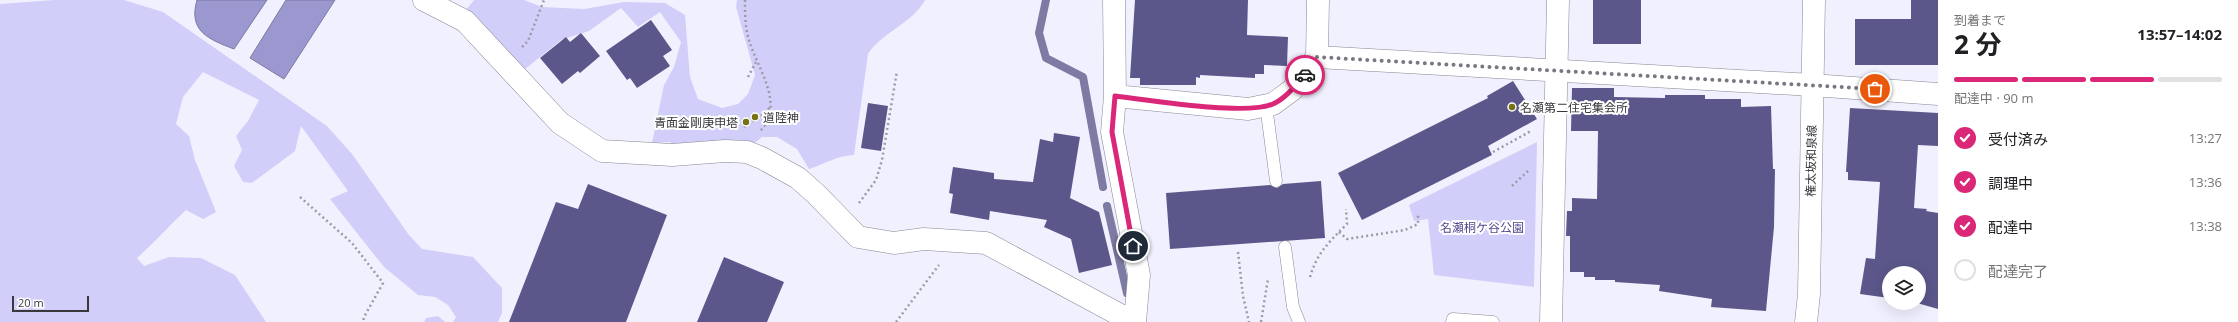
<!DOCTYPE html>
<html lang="ja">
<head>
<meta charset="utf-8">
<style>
	body { margin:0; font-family:"Open Sans","Noto Sans JP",sans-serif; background:#f2f2f2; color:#202124; height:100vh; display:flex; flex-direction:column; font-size:15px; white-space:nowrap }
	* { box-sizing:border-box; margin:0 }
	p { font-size:13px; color:#757577 }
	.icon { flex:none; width:22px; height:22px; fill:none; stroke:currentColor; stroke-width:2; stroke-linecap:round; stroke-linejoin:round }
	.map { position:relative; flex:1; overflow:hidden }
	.details { display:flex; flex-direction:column; background:#fff; width:300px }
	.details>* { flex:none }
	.fabs { position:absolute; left:1882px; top:266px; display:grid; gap:8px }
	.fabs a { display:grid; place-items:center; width:44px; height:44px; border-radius:50%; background:#fff; box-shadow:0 4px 16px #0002; font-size:20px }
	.scale { position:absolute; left:12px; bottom:10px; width:77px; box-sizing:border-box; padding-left:4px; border:2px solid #38383d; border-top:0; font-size:11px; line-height:14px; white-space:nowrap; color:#38383d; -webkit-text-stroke:3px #fff; paint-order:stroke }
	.pin { position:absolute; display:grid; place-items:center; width:34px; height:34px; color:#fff; margin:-17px; border:2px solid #fff; border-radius:50%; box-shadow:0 1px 4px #0007 }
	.courier { position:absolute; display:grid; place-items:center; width:40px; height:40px; margin:-20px; border:3px solid #db2777; border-radius:50%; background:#fff; color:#222; box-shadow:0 1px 5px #0007 }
	.summary em { font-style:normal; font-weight:700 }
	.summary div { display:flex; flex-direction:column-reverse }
	.summary { display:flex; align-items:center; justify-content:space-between; height:68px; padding:0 16px }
	h1 { font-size:26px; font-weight:700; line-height:30px }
	.bar { display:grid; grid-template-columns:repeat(4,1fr); gap:6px 4px; align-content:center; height:48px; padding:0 16px }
	.bar i { height:5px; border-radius:3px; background:#e0e0e0 }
	.bar .current { background:#db2777 }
	.bar p { grid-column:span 4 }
	ol { padding:0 16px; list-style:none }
	li { display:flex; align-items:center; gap:12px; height:44px }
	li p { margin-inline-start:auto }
	li .icon { padding:4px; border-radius:50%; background:#db2777; color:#fff; stroke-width:4 }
	li:last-child { color:#757577 }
	li i { width:22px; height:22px; border:2px solid #e0e0e0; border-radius:50% }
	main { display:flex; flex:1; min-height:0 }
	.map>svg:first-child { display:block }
	.green { fill:#d1cffa }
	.water { fill:#9b97cf; stroke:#7d7aa3 }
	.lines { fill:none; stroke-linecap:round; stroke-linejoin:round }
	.stream { stroke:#7d7aa3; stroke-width:8 }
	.building { fill:#5c578a }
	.service-casing { stroke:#878793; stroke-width:13 }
	.minor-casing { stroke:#878793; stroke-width:23 }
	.tertiary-casing { stroke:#878793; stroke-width:23 }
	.path { stroke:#9c9ba5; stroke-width:2.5; stroke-dasharray:2 3; stroke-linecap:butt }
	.service { stroke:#fff; stroke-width:12 }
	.minor { stroke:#fff; stroke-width:22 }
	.tertiary { stroke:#fff; stroke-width:22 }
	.done { stroke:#797881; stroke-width:4; stroke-dasharray:0 7.2 }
	.route { stroke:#db2777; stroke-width:5 }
	.poi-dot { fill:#767317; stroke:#fff; stroke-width:1.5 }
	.labels { text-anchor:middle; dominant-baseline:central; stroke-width:4; stroke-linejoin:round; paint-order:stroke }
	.poi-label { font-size:12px; fill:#38383d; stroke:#fff; text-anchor:start }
	.street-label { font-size:12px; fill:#38383d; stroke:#fff }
	.park-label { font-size:12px; fill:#53498f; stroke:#fff }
</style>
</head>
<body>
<main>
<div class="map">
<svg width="1938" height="322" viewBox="0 0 1938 322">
	<rect width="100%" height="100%" fill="#f1f0fe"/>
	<path class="green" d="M 54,0 L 124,0 L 163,12 L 327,126 L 352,154 L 409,235 L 422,249 L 473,257 L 502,288 L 502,313 L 498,322 L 453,322 L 456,317 L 448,305 L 435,297 L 418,295 L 384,267 L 330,199 L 348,191 L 301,126 L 295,151 L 252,183 L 243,182 L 234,166 L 242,150 L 236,136 L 248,121 L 259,100 L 203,72 L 183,97 L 176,124 L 189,136 L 195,160 L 216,212 L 203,219 L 186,210 C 169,226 154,243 137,258 L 144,266 L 169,257 L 201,258 L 235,275 L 266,322 L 0,322 L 0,4 Z
		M 474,0 L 524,0 L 542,7 L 584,9 L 624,2 L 665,3 L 685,15 L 690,77 L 698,99 L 722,108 L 738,104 L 748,94 L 755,75 L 736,7 L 737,0 L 925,0 C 912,24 882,32 868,54 L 854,155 C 839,155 824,164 809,169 L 797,149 L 777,137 L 762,137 L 746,150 L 671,153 L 671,142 L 652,143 L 664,85 L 674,67 L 681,42 L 660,12 L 638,27 L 621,8 L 589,31 L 561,40 L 524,70 L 462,15 Z
		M 1537,142 L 1534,287 L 1434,275 L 1428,219 L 1414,221 L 1409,205 Z
		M 438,316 L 445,322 L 424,322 L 426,318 Z"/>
	<path class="water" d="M 197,0 L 267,0 L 234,49 C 208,39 188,31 197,0 Z
		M 286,0 L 335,0 L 284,79 L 250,58 Z"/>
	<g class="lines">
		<path class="stream" d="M 1046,0 L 1039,33 L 1046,58 L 1083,77 L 1103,187
			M 1107,206 L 1127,293"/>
	</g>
	<path class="building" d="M 1135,0 L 1248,0 L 1247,35 L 1288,37 L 1287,66 L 1264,65 L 1264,74 L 1255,74 L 1255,78 L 1200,75 L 1200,78 L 1196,77 L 1196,85 L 1140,85 L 1140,78 L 1130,78 Z
		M 1593,0 L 1641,0 L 1641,44 L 1593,44 Z
		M 1911,0 L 1938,0 L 1938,65 L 1855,65 L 1855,19 L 1911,19 Z
		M 651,20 L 672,50 L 663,56 L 670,66 L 637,88 L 630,78 L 627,80 L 606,51 Z
		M 581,33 L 600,56 L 580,73 L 578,71 L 562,84 L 540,58 L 566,37 L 570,42 Z
		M 1513,81 L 1537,119 L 1488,146 L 1492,155 L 1362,220 L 1338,173 L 1488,98 L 1487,96 Z
		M 1572,88 L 1614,88 L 1614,97 L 1665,98 L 1665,95 L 1705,95 L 1705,99 L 1741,99 L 1741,107 L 1771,106 L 1773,169 L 1775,169 L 1774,227 L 1766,311 L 1711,307 L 1712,299 L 1659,291 L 1660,285 L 1615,282 L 1615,280 L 1595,280 L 1595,277 L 1584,277 L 1584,272 L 1570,272 L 1570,236 L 1566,236 L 1567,211 L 1572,211 L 1572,198 L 1597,199 L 1598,131 L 1571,131 Z
		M 868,103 L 888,106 L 881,151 L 861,148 Z
		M 1850,108 L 1938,113 L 1938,146 L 1918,145 L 1914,208 L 1927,209 L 1926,211 L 1938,213 L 1938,309 L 1917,303 L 1919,303 L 1919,273 L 1889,273 L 1889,298 L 1860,294 L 1866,258 L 1875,259 L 1880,182 L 1848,180 L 1848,172 L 1846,172 Z
		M 1054,133 L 1080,137 L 1070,198 L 1099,212 L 1112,265 L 1079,273 L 1071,239 L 1044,227 L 1047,220 L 990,211 L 989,220 L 950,213 L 953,194 L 949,193 L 953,167 L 994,173 L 994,179 L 1033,182 L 1040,139 L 1053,142 Z
		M 1321,181 L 1325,238 L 1170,249 L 1166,193 L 1270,185 L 1277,188 L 1283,184 Z
		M 588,184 L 667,215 L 626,322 L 509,322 L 556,202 L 578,209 Z
		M 724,257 L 784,282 L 767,322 L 697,322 Z"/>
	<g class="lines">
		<defs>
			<path id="service" d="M 1266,105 L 1276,181
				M 1285,247 L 1293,307 L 1299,322
				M 1452,322 L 1453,319 L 1493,322"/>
			<path id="minor" d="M 424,0 L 465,21 L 560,123 L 602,151 L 672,155 L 725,151 L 747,152 L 762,158 L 798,178 L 816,194 L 858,237 L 894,243 L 924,239 L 986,243 L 1133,322
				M 1114,0 L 1115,96 L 1112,132 L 1139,275 L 1135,322
				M 1115,96 L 1248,109 L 1273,104 L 1292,90 L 1317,57 L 1318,0
				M 1551,322 L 1558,0"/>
			<path id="tertiary" d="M 1317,57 L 1812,85 L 1938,94
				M 1806,322 L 1809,294 L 1814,0"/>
		</defs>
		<use href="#service" class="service-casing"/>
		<use href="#minor" class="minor-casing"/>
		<use href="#tertiary" class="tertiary-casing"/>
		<path class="path" d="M 745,0 C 745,13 745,28 749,40 C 757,68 786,105 760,131
			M 522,47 L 528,41 L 544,0
			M 748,77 L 757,60
			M 744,127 L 764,114 L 770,107
			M 1493,152 L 1531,131
			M 1512,186 L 1530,169
			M 300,197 L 352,243 L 383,283 L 364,317 L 363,322
			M 859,203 L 876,180 L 882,160 L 897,71
			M 1339,232 L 1347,239 L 1405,230 L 1418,224 L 1418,215
			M 1238,252 L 1243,296 L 1249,322
			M 1310,277 C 1317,253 1329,242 1347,224 L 1346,209
			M 896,322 L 939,265
			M 1261,322 L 1268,279"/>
		<use href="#service" class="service"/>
		<use href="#minor" class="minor"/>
		<use href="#tertiary" class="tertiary"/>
	</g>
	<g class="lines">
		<path class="done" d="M 1305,75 L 1317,57 L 1875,89"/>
		<path class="route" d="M 1133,246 L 1112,132 L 1115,96 C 1149,100 1245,116 1273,104 C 1286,98 1296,85 1305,75"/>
	</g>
	<g class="poi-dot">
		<circle cx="1512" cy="107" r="4"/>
		<circle cx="755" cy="117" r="4"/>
		<circle cx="746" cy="122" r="4"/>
	</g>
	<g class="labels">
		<g class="poi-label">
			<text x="1520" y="107">名瀬第二住宅集会所</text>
			<text x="763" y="117">道陸神</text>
			<text x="738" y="122" text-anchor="end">青面金剛庚申塔</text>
		</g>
		<g class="street-label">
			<text transform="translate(1811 161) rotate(-89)">権太坂和泉線</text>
		</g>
		<g class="park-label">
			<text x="1482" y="227">名瀬桐ケ谷公園</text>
		</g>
	</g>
</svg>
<div class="fabs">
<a><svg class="icon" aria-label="layers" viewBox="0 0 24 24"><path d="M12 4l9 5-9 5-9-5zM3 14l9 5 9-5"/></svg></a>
</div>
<div class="scale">20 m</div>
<div class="pin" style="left:1875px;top:89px;background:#ea580c"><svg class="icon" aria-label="bag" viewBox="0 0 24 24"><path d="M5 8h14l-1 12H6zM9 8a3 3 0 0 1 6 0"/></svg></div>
<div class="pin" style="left:1133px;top:246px;background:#1f2937"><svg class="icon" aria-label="home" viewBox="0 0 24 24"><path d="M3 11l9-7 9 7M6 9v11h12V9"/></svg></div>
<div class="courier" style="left:1305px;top:75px"><svg class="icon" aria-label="car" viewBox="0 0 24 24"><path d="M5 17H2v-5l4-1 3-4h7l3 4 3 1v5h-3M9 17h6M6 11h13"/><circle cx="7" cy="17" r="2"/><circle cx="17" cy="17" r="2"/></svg></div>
</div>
<section class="details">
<div class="summary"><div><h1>2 分</h1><p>到着まで</p></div><em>13:57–14:02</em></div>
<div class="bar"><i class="current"></i><i class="current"></i><i class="current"></i><i></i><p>配達中 · 90 m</p></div>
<ol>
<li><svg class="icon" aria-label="check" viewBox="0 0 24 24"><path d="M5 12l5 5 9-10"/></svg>受付済み<p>13:27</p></li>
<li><svg class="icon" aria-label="check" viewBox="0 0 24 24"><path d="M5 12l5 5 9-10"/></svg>調理中<p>13:36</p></li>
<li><svg class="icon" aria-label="check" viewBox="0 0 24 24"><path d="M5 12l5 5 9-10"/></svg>配達中<p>13:38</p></li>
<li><i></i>配達完了</li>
</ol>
</section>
</main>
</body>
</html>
